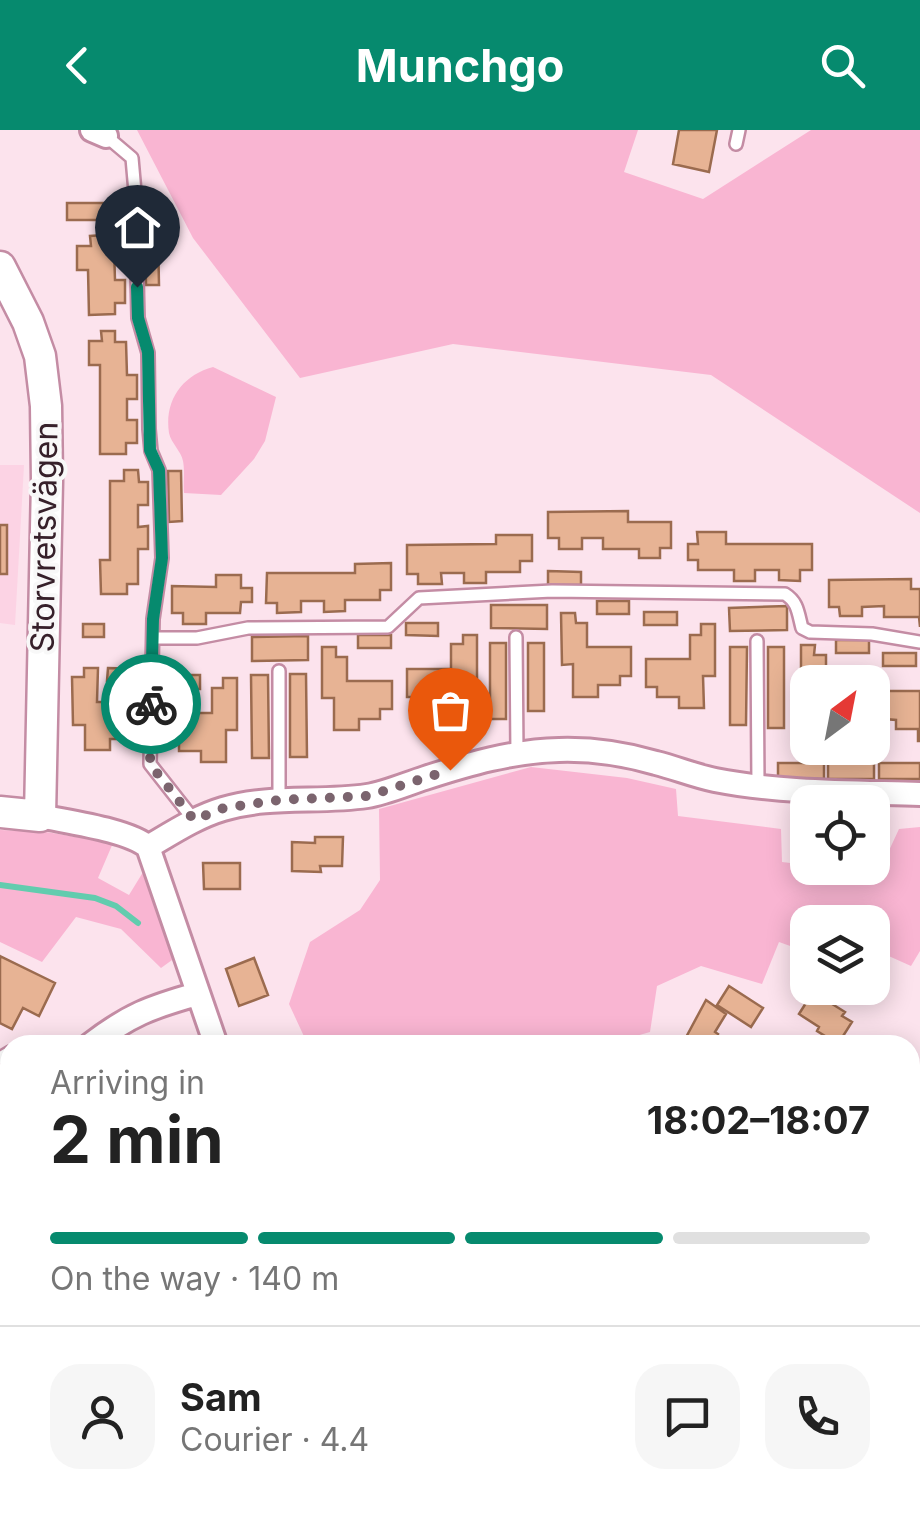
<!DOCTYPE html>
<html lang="en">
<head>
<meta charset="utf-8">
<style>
	body { margin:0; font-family:Inter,sans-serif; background:#f6f6f6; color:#222; height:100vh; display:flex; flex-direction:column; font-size:38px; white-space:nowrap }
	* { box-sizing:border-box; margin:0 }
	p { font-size:32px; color:#767676 }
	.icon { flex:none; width:55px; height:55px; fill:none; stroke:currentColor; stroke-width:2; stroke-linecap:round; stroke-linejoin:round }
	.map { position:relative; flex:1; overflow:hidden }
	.panel { position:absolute; left:0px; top:905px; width:920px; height:492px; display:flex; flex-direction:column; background:#fff; border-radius:30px 30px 0 0; box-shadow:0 5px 25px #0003 }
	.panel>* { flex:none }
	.needle { width:65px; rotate:32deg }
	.controls { position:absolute; left:790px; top:535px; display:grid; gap:20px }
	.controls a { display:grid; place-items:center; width:100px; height:100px; border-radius:20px; background:#fff; box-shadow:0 5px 25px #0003; font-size:50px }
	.pin { position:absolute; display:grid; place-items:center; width:85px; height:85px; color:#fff; margin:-102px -42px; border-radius:50% 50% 50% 0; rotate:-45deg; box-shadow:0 0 10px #0007 }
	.pin .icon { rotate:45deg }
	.courier { position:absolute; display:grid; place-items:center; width:100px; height:100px; margin:-50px; border:8px solid #068a6e; border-radius:50%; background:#fff; color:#222; box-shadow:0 2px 12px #0007 }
	.headline em { font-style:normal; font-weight:700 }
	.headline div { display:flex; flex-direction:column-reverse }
	.headline { display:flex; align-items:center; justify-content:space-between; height:170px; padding:0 50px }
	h1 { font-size:65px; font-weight:700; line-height:75px }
	.bar { display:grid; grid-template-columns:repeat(4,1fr); gap:15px 10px; align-content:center; height:120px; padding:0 50px }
	.bar i { height:12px; border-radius:8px; background:#e0e0e0 }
	.bar .on { background:#068a6e }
	.bar p { grid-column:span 4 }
	.line { display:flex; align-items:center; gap:25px; padding:0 50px; border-top:2px solid #e0e0e0 }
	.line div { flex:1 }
	.round { display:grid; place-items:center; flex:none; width:105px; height:105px; border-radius:30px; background:#f6f6f6 }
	header { display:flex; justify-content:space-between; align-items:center; height:130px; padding:0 50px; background:#068a6e; color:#fff; font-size:45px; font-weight:700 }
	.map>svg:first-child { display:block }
	.built { fill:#fcd3e4 }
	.green { fill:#f9b5d2 }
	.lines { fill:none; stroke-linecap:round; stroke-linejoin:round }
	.stream { stroke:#62ccae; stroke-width:6 }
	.building { fill:#e7b394; stroke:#9b6b4f; stroke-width:2.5 }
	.lane-casing { stroke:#c48ca4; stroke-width:16 }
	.street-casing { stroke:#c48ca4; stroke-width:28 }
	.secondary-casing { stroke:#c48ca4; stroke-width:35 }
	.lane { stroke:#fff; stroke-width:11 }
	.street { stroke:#fff; stroke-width:22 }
	.secondary { stroke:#fff; stroke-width:30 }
	.done { stroke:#7b646e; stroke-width:10; stroke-dasharray:0 18 }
	.route { stroke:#068a6e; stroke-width:12 }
	.labels { text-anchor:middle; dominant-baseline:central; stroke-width:8; stroke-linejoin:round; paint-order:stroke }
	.street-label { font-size:32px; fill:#36202a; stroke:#f8f8f8 }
</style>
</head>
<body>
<header><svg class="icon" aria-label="back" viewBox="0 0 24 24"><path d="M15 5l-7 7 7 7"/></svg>Munchgo<svg class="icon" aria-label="search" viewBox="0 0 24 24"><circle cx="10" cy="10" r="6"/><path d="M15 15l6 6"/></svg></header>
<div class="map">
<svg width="920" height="1397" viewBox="0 0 920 1397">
	<rect width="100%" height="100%" fill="#fce3ed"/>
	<path class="built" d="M 0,335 L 24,335 L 15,495 L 0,493 Z"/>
	<path class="green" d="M 137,0 L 638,0 L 624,42 L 703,69 L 811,0 L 920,0 L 920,383 L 711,245 L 453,214 L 300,248 L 193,108 Z
		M 213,237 L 276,267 L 265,311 L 254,329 L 221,365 L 184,363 C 183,353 185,341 183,331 C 181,321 171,313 169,303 C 164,270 183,245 213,237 Z
		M 531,637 L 627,648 L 676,659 L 678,686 L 781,699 L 782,732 L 807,735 L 808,738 L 879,742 L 899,699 L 920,697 L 920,821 L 911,836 L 873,819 L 872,792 L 808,792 L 807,822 L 779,812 L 762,854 L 701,836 L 657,856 L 650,902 L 615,912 L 613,915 L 308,915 L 289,874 L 310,812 L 360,780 L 380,750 L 379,679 Z
		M 0,700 L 46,702 L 113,713 L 98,748 L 129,765 L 148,734 L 179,825 L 161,838 L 121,799 L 76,787 L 42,832 L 0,812 Z"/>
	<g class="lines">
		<path class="stream" d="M 0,755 L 95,768 L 116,776 L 138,793"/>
	</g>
	<path class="building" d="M 679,0 L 717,0 L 709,42 L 673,34 Z
		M 67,73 L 120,73 L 120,90 L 67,90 Z
		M 104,105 L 104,116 L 114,116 L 115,150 L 125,150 L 125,173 L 115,173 L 115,184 L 89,185 L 88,140 L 77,140 L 77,116 L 91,116 L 90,106 Z
		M 145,105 L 158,105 L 159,155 L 146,155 Z
		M 101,201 L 115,201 L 115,212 L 126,212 L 127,245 L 137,245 L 137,269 L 127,269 L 127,290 L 137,290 L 137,313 L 126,313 L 126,324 L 100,324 L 100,235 L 89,235 L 89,211 L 102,211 Z
		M 124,340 L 138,340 L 139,352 L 148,352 L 148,375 L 138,375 L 138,397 L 148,396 L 148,419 L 138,419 L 138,454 L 127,454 L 127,464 L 101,464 L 100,430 L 110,430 L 110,351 L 124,351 Z
		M 168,341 L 181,341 L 182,391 L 169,392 Z
		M 628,381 L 628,392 L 671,392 L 671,418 L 660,418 L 660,428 L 639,428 L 639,419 L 603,419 L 603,408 L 582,408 L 582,419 L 559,419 L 559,408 L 548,408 L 548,382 Z
		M 0,395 L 7,395 L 7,444 L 0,444 Z
		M 697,402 L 726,402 L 726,414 L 812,414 L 812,440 L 800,440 L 800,451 L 779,450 L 779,440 L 755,440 L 755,451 L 734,451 L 734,440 L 698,440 L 698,430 L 688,430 L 688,414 L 698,414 Z
		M 496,405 L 532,405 L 532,431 L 520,431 L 520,442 L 486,442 L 486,453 L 464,453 L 464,443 L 441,443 L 442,454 L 418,454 L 418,444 L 407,444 L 407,415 L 496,414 Z
		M 391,433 L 391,460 L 380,460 L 380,470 L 345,470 L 345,481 L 324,482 L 324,471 L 301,471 L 301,482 L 277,483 L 277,473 L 266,473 L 267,443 L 355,443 L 355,434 Z
		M 548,441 L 581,442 L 581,455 L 548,455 Z
		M 216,445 L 241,445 L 241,458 L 252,458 L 252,472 L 241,472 L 240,483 L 206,483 L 206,494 L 183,494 L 183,483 L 172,483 L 172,456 L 216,457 Z
		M 911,449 L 911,459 L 920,459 L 920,497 L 919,487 L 884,487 L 884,476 L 862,477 L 862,486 L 840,486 L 839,477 L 829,477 L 829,450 Z
		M 597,471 L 629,471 L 629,484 L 597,484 Z
		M 491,475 L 547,475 L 547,499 L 491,498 Z
		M 787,476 L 787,500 L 730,501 L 729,478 Z
		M 644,482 L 677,482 L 677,495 L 644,495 Z
		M 561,483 L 575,483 L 576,493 L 587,493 L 587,517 L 631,517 L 631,546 L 620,546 L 620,555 L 598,555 L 598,567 L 573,567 L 573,534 L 562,535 Z
		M 406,493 L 438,493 L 438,506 L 406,505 Z
		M 83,494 L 104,494 L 104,507 L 83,507 Z
		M 701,494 L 715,494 L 715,546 L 703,546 L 704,578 L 679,578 L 679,567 L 657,567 L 657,557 L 646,557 L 646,529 L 690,529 L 690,505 L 701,505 Z
		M 358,505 L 391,505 L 391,518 L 358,518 Z
		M 463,505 L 477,505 L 477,556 L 465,556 L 465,589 L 440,589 L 440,577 L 418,577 L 418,567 L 407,567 L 407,539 L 451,539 L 451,514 L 463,514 Z
		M 308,506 L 308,530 L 252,531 L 252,507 Z
		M 836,510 L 869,510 L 869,523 L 836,523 Z
		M 490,513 L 506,513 L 506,589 L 490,589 Z
		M 528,513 L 544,513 L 544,581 L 528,581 Z
		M 801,515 L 815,515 L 814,525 L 826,525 L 826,550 L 870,550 L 870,552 L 808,552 L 808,567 L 801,567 Z
		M 322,517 L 336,517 L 336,527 L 347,527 L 347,551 L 392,551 L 392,579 L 380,579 L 380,589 L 359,589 L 359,600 L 334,600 L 334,568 L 322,568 Z
		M 730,517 L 747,517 L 746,595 L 730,595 Z
		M 768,517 L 784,517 L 784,598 L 768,598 Z
		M 883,523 L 916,523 L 916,536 L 883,536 Z
		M 84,538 L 98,538 L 97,572 L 141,572 L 142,609 L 110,609 L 110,620 L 85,620 L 85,595 L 73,595 L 72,547 L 84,547 Z
		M 108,538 L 141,539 L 141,552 L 107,551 Z
		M 290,544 L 306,544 L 307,627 L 290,627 Z
		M 167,545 L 200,545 L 200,559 L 167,559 Z
		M 251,545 L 268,545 L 269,628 L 252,628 Z
		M 223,548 L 237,548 L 237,600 L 226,600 L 226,632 L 201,632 L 201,621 L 179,621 L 179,611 L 168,611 L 168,583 L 212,583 L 212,558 L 223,558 Z
		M 885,561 L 920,561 L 920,611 L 918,611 L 918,599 L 896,599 L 896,590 L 885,589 Z
		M 778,633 L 824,633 L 824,649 L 778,649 Z
		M 828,633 L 874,633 L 874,649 L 828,649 Z
		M 879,633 L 920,633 L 920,649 L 879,649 Z
		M 315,707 L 343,707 L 342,736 L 320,736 L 321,742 L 292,741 L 292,712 L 315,713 Z
		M 203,733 L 240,733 L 240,759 L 204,759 Z
		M 0,826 L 55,853 L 39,886 L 23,878 L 12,899 L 0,893 Z
		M 254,828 L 268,865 L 239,876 L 226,839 Z
		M 729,856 L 763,878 L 751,897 L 717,875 Z
		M 813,862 L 845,882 L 842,886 L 852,892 L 838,914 L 817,901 L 819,897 L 799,884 Z
		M 706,870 L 726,884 L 715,902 L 718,904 L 711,915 L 690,915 L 684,911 Z
		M 910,1011 L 920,1018 L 920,1032 L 914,1041 L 910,1039 Z
		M 10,1160 L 10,1191 L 0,1194 L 0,1163 Z
		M 910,1213 L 920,1215 L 920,1245 L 910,1243 Z
		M 0,1371 L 10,1371 L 10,1388 L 53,1388 L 54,1397 L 0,1397 Z
		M 879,1388 L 897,1388 L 897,1397 L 879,1397 Z"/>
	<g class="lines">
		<defs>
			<path id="lane" d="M 106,6 L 132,28 L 135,62 L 138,188 L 148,223 L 149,299 L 151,321 L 159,340 L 162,428 L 153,489 L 150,634 L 194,690
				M 736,14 L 739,0
				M 516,507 L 517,625
				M 153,508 L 197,508 L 248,498 L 388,497 L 419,468 L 552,461 L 785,464 C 798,472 798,483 802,498 L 810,502 L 872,504 L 920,512
				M 757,511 L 758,656
				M 279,670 L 279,541
				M 0,928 L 10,922
				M 910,960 L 920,957"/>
			<path id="street" d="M 92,0 L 106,6
				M 40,686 C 67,692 129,700 148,717
				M 148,717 C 172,703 196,687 223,679 C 269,665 319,673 367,666 C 386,663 406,654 425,648 C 468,634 513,621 559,620 C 592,619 625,624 656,633 C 676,638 695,646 715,650 C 782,663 852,662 920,664
				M 148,717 L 216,915
				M 90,915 C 129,885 151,877 197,864
				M 0,986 L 10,980
				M 910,1283 L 920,1283
				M 242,1397 L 246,1388"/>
			<path id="secondary" d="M 0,137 L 28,192 L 40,226 L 46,276 L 47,351 L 40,686 L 0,682"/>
		</defs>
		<use href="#lane" class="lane-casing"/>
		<use href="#street" class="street-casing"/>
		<use href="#secondary" class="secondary-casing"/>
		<use href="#lane" class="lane"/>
		<use href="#street" class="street"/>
		<use href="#secondary" class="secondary"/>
	</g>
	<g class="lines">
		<path class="done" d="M 151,574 L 150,634 L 194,690 L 224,678 L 279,670 L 368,666 L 450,640"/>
		<path class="route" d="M 137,157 L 138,188 L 148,222 L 150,320 L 159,340 L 162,428 L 153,489 L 151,574"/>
	</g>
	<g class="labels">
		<g class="street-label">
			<text transform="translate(44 407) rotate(-89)">Storvretsvägen</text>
		</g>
	</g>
</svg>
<div class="controls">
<a><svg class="needle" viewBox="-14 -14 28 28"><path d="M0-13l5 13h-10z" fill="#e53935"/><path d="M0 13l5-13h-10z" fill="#767676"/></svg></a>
<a><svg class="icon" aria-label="locate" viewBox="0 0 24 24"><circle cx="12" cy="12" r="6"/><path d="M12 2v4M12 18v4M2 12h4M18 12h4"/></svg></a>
<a><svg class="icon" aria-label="layers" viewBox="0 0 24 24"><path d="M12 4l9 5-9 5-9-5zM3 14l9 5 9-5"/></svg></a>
</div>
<div class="pin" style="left:450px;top:640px;background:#ea580c"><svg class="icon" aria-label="bag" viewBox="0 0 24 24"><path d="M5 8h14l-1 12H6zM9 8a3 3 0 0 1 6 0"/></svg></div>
<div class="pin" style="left:137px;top:157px;background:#1f2937"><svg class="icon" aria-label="home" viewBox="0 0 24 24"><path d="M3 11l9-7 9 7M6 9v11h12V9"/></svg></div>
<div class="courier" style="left:151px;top:574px"><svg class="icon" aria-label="bike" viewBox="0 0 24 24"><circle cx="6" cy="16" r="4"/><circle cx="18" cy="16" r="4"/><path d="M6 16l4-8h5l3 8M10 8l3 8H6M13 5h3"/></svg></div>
<section class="panel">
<div class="headline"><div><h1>2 min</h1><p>Arriving in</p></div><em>18:02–18:07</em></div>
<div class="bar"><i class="on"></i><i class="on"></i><i class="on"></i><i></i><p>On the way · 140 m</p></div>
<div class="line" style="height:180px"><a class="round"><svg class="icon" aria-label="person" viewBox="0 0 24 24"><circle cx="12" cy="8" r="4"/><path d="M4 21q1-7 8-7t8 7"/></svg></a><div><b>Sam</b><p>Courier · 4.4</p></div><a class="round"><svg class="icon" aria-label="chat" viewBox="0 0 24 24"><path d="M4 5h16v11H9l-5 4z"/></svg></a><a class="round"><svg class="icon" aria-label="phone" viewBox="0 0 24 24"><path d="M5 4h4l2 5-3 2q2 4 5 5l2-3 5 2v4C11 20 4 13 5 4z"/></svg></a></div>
</section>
</div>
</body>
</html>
